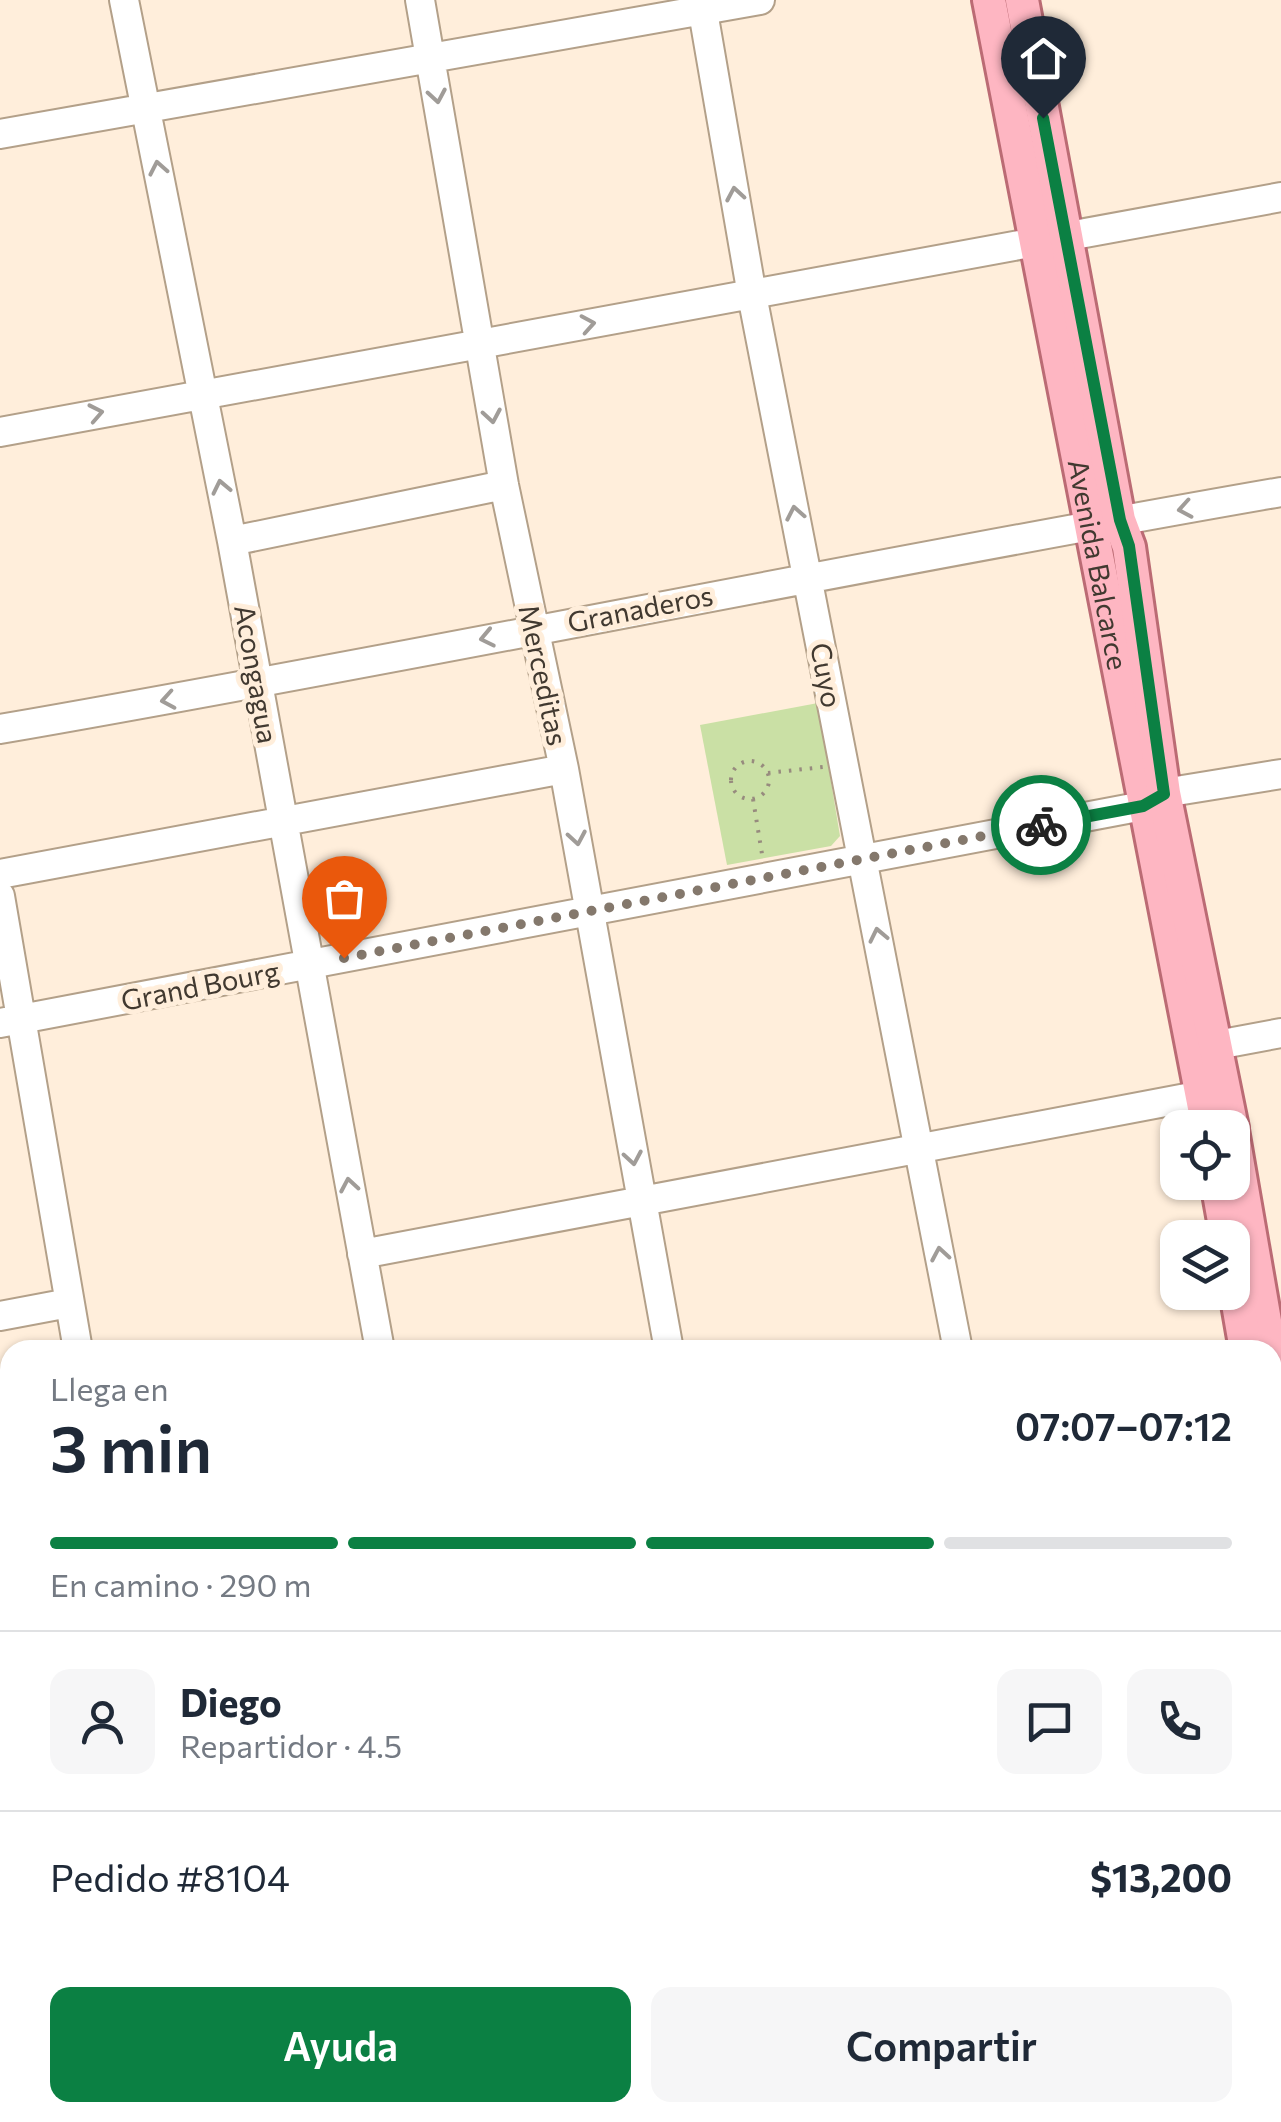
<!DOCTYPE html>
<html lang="es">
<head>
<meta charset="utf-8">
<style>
	body { margin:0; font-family:Commissioner,sans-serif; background:#f6f6f7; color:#1f2937; height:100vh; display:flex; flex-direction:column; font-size:38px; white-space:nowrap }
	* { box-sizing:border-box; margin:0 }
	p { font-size:32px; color:#747a83 }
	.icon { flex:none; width:55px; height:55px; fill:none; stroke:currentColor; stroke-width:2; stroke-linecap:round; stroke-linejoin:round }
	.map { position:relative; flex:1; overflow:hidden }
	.side { position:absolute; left:0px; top:1340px; width:1282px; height:782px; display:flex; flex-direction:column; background:#fff; border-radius:30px 30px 0 0; box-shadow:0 2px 8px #0004 }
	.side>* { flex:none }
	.buttons { position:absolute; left:1160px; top:1110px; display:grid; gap:20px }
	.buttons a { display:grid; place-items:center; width:90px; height:90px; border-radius:20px; background:#fff; box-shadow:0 2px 8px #0004; font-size:50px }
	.pin { position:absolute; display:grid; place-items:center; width:85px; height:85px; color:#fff; margin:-102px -42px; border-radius:50% 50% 50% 0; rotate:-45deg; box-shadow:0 0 10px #0007 }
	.pin .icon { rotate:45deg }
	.courier { position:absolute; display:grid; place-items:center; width:100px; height:100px; margin:-50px; border:8px solid #0b8043; border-radius:50%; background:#fff; color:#222; box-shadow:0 2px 12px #0007 }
	.overview em { font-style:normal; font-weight:600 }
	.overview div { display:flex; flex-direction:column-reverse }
	.overview { display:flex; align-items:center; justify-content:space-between; height:170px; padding:0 50px }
	h1 { font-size:65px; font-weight:600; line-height:75px }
	.bar { display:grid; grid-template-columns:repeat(4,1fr); gap:15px 10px; align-content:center; height:120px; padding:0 50px }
	.bar i { height:12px; border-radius:8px; background:#e0e1e3 }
	.bar .on { background:#0b8043 }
	.bar p { grid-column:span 4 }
	.line { display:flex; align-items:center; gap:25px; padding:0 50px; border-top:2px solid #e0e1e3 }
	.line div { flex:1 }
	.round { display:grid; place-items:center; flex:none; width:105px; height:105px; border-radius:20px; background:#f6f6f7 }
	.button { display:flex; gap:20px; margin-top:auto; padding:20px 50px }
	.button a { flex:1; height:115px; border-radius:20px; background:#0b8043; color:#fff; font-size:40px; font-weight:600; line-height:115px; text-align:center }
	.button a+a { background:#f6f6f7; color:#1f2937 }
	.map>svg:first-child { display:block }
	.green { fill:#cae0a5 }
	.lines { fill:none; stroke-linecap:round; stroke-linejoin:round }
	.minor-casing { stroke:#b3a089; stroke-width:32 }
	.major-casing { stroke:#bb6b74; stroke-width:38 }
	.path { stroke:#978b7e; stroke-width:4; stroke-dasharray:2.5 8; stroke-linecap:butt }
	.minor { stroke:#fff; stroke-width:28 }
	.major { stroke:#feb6c2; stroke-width:32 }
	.oneway { stroke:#a09c98 }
	.done { stroke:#84786c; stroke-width:10; stroke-dasharray:0 18 }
	.route { stroke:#0b8043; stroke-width:12 }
	.labels { text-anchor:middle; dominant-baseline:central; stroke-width:10; stroke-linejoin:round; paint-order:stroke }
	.street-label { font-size:28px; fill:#413930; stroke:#ffeedb }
</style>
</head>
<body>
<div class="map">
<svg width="1281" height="2122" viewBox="0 0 1281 2122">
	<rect width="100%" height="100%" fill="#ffeedb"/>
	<path class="green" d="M 818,703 L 840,836 L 831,846 L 727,865 L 700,725 Z"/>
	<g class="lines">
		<defs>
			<path id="minor" d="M 124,0 L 232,541 L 380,1350
				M 420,0 L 504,485 L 564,769 L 669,1350
				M 701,0 L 752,295 L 958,1350
				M 0,134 L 760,0
				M 0,432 L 1281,197
				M 232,541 L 504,485
				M 0,729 C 428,655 853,566 1281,492
				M 0,874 L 564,769
				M 0,896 L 78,1350
				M 0,1023 L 1143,806 L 1164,793 L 1281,774
				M 1217,1045 L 1281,1033
				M 362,1254 L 1202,1095 L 1219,1087
				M 0,1316 L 69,1303
				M 0,1611 L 10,1609
				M 1272,1658 L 1281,1656
				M 0,1944 L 10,1942
				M 221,2112 L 223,2122
				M 810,2112 L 812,2122
				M 1097,2112 L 1099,2122"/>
			<g id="major">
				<path id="s1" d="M 989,0 L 1208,1128"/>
				<path d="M 1022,0 L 1119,520 L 1129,547 L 1164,793 L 1232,1128"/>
				<path d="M 1232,1130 L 1270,1350"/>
				<path d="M 1217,1182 L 1227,1238"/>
				<path d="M 1232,1269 L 1246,1350"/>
				<path d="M 1272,1365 L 1281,1413"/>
				<path d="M 1272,1505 L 1281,1552"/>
				<path d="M 1272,1956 L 1281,1954"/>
				<path d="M 1272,1980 L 1281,1979"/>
				<path d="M 371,2122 L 419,2112"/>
				<path d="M 498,2122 L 548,2112"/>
			</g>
		</defs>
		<use href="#minor" class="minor-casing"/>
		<use href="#major" class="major-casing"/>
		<path class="path" d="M731 780a19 19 0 1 1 38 0a19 19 0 1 1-38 0Z
			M 768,773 L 823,767
			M 753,799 L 762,854"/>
		<use href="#minor" class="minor"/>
		<use href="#major" class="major"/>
	</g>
	<defs><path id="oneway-chevron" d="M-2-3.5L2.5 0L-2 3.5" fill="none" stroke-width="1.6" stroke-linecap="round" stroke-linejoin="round" transform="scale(2.5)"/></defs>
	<g class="oneway">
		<use href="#oneway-chevron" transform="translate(437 96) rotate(80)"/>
		<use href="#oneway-chevron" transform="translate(158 168) rotate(-101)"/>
		<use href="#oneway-chevron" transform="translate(735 194) rotate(-100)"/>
		<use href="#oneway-chevron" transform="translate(588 324) rotate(-10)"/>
		<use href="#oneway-chevron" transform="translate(96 413) rotate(-11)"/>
		<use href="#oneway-chevron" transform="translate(492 416) rotate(80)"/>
		<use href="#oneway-chevron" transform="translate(221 487) rotate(-102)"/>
		<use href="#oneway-chevron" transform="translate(1185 509) rotate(170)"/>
		<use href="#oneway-chevron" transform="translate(795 513) rotate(-101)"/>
		<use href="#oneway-chevron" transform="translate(487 638) rotate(168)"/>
		<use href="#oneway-chevron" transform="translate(168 700) rotate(170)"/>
		<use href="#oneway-chevron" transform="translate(577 838) rotate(80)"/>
		<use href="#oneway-chevron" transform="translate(878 935) rotate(-102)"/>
		<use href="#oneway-chevron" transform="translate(633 1158) rotate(80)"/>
		<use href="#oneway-chevron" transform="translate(349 1185) rotate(-100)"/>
		<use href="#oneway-chevron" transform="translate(940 1254) rotate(-100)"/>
	</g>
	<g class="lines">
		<path class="done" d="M 344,958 L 1041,825"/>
		<path class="route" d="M 1041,825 L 1143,806 L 1164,794 L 1129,546 L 1120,520 L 1043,118"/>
	</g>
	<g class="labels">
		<g class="street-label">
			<text stroke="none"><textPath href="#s1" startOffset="575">Avenida Balcarce</textPath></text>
			<text transform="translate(640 608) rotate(-11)">Granaderos</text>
			<text transform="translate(257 674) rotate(80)">Acongagua</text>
			<text transform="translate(544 675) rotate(78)">Merceditas</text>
			<text transform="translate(827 675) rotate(79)">Cuyo</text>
			<text transform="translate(200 985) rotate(-11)">Grand Bourg</text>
		</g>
	</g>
</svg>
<div class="buttons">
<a><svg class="icon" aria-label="locate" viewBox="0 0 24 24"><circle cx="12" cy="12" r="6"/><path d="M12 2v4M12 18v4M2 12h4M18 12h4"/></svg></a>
<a><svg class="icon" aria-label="layers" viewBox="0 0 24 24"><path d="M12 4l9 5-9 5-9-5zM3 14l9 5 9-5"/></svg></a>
</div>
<div class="pin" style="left:344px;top:958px;background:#ea580c"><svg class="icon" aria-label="bag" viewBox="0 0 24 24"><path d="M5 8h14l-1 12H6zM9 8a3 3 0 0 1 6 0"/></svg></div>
<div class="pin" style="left:1043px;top:118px;background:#1f2937"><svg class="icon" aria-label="home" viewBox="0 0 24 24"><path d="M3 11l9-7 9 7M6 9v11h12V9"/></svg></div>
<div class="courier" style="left:1041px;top:825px"><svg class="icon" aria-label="bike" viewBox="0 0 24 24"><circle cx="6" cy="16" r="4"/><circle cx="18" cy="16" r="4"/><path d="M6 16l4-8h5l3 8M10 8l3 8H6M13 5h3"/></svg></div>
<section class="side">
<div class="overview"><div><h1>3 min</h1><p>Llega en</p></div><em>07:07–07:12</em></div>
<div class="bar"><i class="on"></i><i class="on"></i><i class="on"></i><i></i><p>En camino · 290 m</p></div>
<div class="line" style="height:180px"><a class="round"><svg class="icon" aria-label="person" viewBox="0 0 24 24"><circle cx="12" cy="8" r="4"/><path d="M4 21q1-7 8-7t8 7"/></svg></a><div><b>Diego</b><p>Repartidor · 4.5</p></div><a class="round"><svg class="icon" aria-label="chat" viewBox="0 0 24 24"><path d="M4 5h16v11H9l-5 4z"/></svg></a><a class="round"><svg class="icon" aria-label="phone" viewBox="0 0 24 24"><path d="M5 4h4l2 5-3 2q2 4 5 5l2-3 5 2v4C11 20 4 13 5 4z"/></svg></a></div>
<div class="line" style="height:130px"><div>Pedido #8104</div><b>$13,200</b></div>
<div class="button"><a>Ayuda</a><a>Compartir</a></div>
</section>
</div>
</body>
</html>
